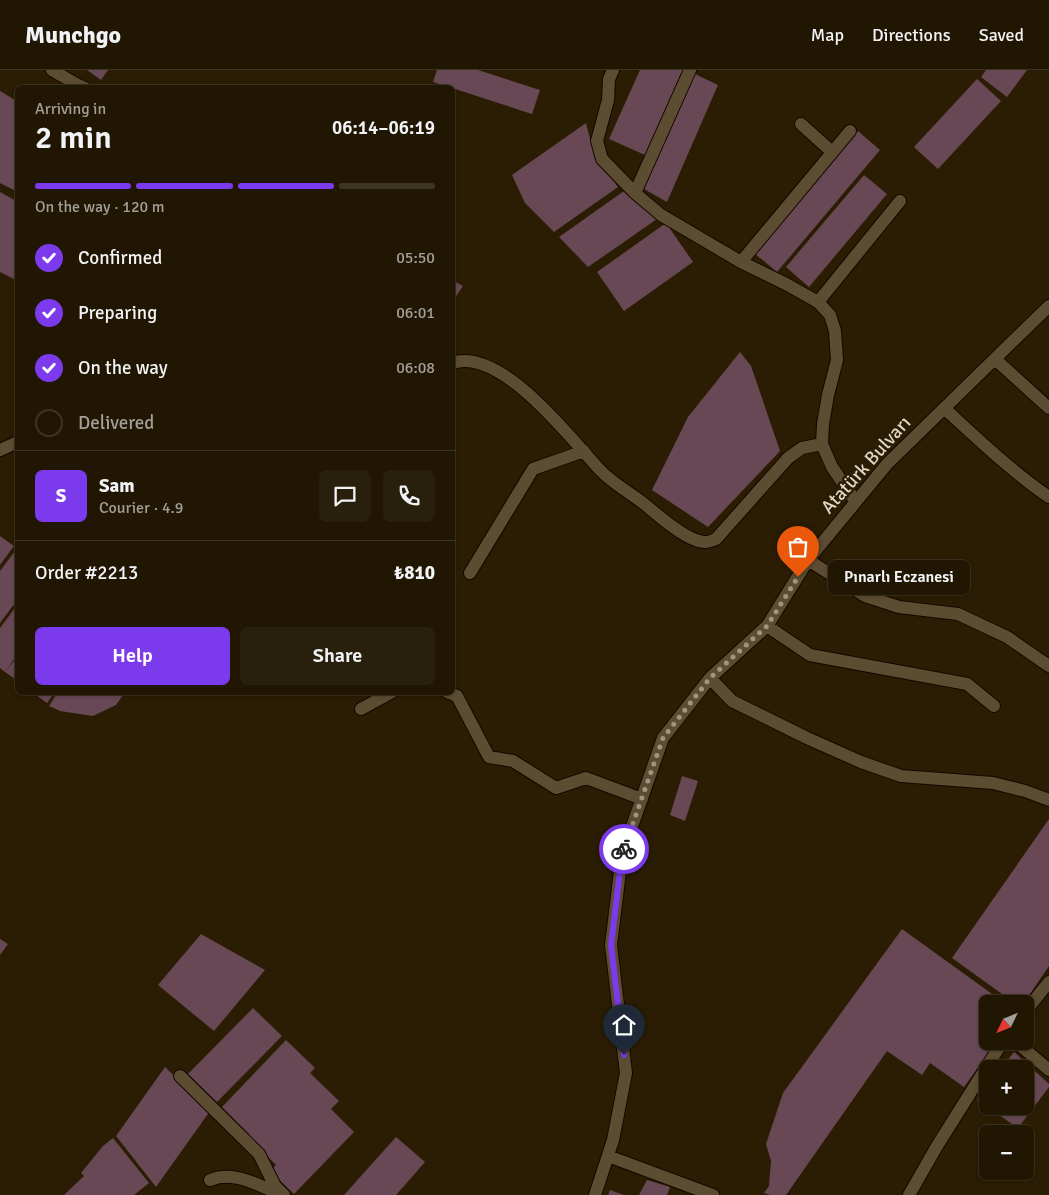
<!DOCTYPE html>
<html lang="en">
<head>
<meta charset="utf-8">
<style>
	body { margin:0; font-family:Signika,sans-serif; background:#281f0c; color:#f1f3f6; height:100vh; display:flex; flex-direction:column; font-size:19px; white-space:nowrap }
	* { box-sizing:border-box; margin:0 }
	p { font-size:16px; color:#a29f99 }
	.icon { flex:none; width:28px; height:28px; fill:none; stroke:currentColor; stroke-width:2; stroke-linecap:round; stroke-linejoin:round }
	.map { position:relative; flex:1; overflow:hidden }
	.sheet { position:absolute; left:15px; top:15px; width:440px; height:610px; display:flex; flex-direction:column; background:#201602; border-radius:8px; box-shadow:0 1px 4px #0004,0 0 0 1px #3d3524 }
	.sheet>* { flex:none }
	.needle { width:32px; rotate:227deg }
	.fabs { position:absolute; left:979px; top:925px; display:grid; gap:10px }
	.fabs a { display:grid; place-items:center; width:55px; height:55px; border-radius:8px; background:#201602; box-shadow:0 1px 4px #0004,0 0 0 1px #3d3524; font-size:25px }
	.pin { position:absolute; display:grid; place-items:center; width:42px; height:42px; color:#fff; margin:-51px -21px; border-radius:50% 50% 50% 0; rotate:-45deg; box-shadow:0 0 5px #0007 }
	.pin .icon { rotate:45deg }
	.courier { position:absolute; display:grid; place-items:center; width:50px; height:50px; margin:-25px; border:4px solid #7c3aed; border-radius:50%; background:#fff; color:#222; box-shadow:0 1px 6px #0007 }
	.bubble { position:absolute; height:35px; border-radius:8px; background:#201602; box-shadow:0 1px 4px #0004,0 0 0 1px #3d3524; font-size:16px; font-weight:600; line-height:35px; text-align:center }
	.head em { font-style:normal; font-weight:600 }
	.head div { display:flex; flex-direction:column-reverse }
	.head { display:flex; align-items:center; justify-content:space-between; height:85px; padding:0 20px }
	h1 { font-size:32px; font-weight:600; line-height:38px }
	.bar { display:grid; grid-template-columns:repeat(4,1fr); gap:8px 5px; align-content:center; height:60px; padding:0 20px }
	.bar i { height:6px; border-radius:4px; background:#3d3524 }
	.bar .on { background:#7c3aed }
	.bar p { grid-column:span 4 }
	.line { display:flex; align-items:center; gap:12px; padding:0 20px; border-top:1px solid #3d3524 }
	.line div { flex:1 }
	.round { display:grid; place-items:center; flex:none; width:52px; height:52px; border-radius:8px; background:#281f0c }
	ol { padding:0 20px; list-style:none }
	li { display:flex; align-items:center; gap:15px; height:55px }
	li p { margin-inline-start:auto }
	li .icon { padding:5px; border-radius:50%; background:#7c3aed; color:#fff; stroke-width:4 }
	li:last-child { color:#a29f99 }
	li i { width:28px; height:28px; border:2px solid #3d3524; border-radius:50% }
	.primary-button { display:flex; gap:10px; margin-top:auto; padding:10px 20px }
	.primary-button a { flex:1; height:58px; border-radius:8px; background:#7c3aed; color:#fff; font-size:20px; font-weight:600; line-height:58px; text-align:center }
	.primary-button a+a { background:#281f0c; color:#f1f3f6 }
	header { display:flex; align-items:center; gap:30px; box-sizing:border-box; height:70px; padding:0 25px; background:#201602; border-bottom:1px solid #3d3524 }
	header strong { font-size:24px }
	nav { display:flex; gap:28px; margin-inline-start:auto; font-size:18px }
	.map>svg:first-child { display:block }
	.building { fill:#684855 }
	.lines { fill:none; stroke-linecap:round; stroke-linejoin:round }
	.minor-casing { stroke:#130700; stroke-width:14 }
	.minor { stroke:#5c4c31; stroke-width:12 }
	.done { stroke:#a09582; stroke-width:5; stroke-dasharray:0 9 }
	.route { stroke:#7c3aed; stroke-width:6 }
	.labels { text-anchor:middle; dominant-baseline:central; stroke-width:5; stroke-linejoin:round; paint-order:stroke }
	.street-label { font-size:19px; fill:#dfd6c6; stroke:#2b1d03 }
</style>
</head>
<body>
<header>
<strong>Munchgo</strong>
<nav><a>Map</a><a>Directions</a><a>Saved</a></nav>
</header>
<div class="map">
<svg width="1049" height="1125" viewBox="0 0 1049 1125">
	<rect width="100%" height="100%" fill="#2b1d03"/>
	<path class="building" d="M 87,0 L 108,0 L 101,10 Z
		M 437,0 L 478,0 L 540,20 L 532,44 L 452,18 L 433,12 Z
		M 640,0 L 683,0 L 645,85 L 609,69 Z
		M 986,0 L 1027,0 L 1007,27 L 981,7 Z
		M 695,4 L 718,15 L 667,132 L 644,119 Z
		M 977,9 L 1001,31 L 938,99 L 914,77 Z
		M 0,21 L 18,32 L 18,122 L 0,113 Z
		M 586,53 L 594,85 L 618,117 L 554,162 L 525,133 L 512,105 Z
		M 858,61 L 880,80 L 777,202 L 754,183 Z
		M 864,105 L 887,124 L 809,217 L 786,197 Z
		M 624,121 L 657,149 L 588,197 L 559,167 Z
		M 0,122 L 18,132 L 18,211 L 0,202 Z
		M 666,153 L 693,192 L 624,241 L 597,202 Z
		M 452,210 L 463,216 L 452,232 Z
		M 740,282 L 751,296 L 780,381 L 708,457 L 652,420 L 688,347 Z
		M 0,466 L 14,476 L 0,495 Z
		M 18,477 L 18,529 L 0,553 L 0,501 Z
		M 18,534 L 18,584 L 5,602 L 0,598 L 0,558 Z
		M 18,586 L 18,611 L 5,602 Z
		M 32,622 L 55,622 L 47,633 Z
		M 58,622 L 125,622 L 116,635 L 93,646 L 60,641 L 49,636 Z
		M 682,706 L 698,711 L 685,751 L 670,745 Z
		M 1049,749 L 1049,896 L 1023,934 L 1016,934 L 952,888 Z
		M 902,859 L 1006,934 L 988,934 L 988,971 L 997,971 L 964,1017 L 930,993 L 922,1005 L 887,981 L 786,1125 L 770,1125 L 764,1123 L 769,1116 L 771,1091 L 766,1074 L 783,1023 Z
		M 201,864 L 265,900 L 214,961 L 158,915 Z
		M 0,869 L 8,874 L 0,885 Z
		M 253,938 L 282,966 L 217,1032 L 188,1004 Z
		M 286,970 L 315,998 L 310,1003 L 339,1031 L 331,1039 L 354,1062 L 294,1124 L 270,1101 L 276,1095 L 248,1067 L 250,1065 L 222,1037 Z
		M 1014,982 L 1049,1014 L 1049,1017 L 1018,1058 L 977,1030 L 988,1016 L 988,1036 L 1025,1036 L 1025,999 L 1001,999 Z
		M 165,997 L 210,1041 L 156,1117 L 116,1066 Z
		M 396,1067 L 425,1092 L 396,1125 L 344,1125 Z
		M 113,1068 L 149,1113 L 134,1125 L 64,1125 L 84,1106 L 81,1103 L 103,1076 Z
		M 647,1110 L 670,1117 L 667,1125 L 639,1125 Z
		M 610,1120 L 624,1125 L 608,1125 Z"/>
	<g class="lines">
		<defs>
			<path id="minor" d="M 52,0 L 76,14 L 85,18
				M 613,0 L 609,9 L 608,30 L 597,71 L 602,89 L 635,123 L 661,145 L 741,192 L 786,214 L 818,232 L 830,245 L 835,261 L 837,290 L 828,325 L 823,354 L 822,374 L 832,397 L 856,432
				M 801,54 L 832,82
				M 635,123 L 690,0
				M 741,192 L 850,61
				M 818,232 L 900,131
				M 995,289 L 1049,338
				M 452,293 C 501,276 571,369 600,400 C 614,415 633,424 648,437 C 660,447 689,473 706,472 C 709,472 713,470 716,469 L 788,388 L 802,378 L 822,374
				M 944,338 C 978,369 1011,401 1049,427
				M 0,380 L 18,372
				M 808,490 L 865,526 L 899,537 L 958,544 L 1007,567 L 1049,596
				M 470,503 L 533,399 L 584,381
				M 767,556 L 810,585 L 967,614 L 994,636
				M 710,608 L 732,631 L 807,668 L 861,692 L 901,706 L 993,713 L 1025,721 L 1049,730
				M 447,622 L 457,626 L 489,687 L 513,691 L 556,718 L 586,708 L 642,729
				M 361,639 L 392,622
				M 1025,942 L 1049,912
				M 1015,971 L 1049,1000
				M 180,1006 L 259,1084 L 275,1116 L 284,1125
				M 608,1086 L 713,1125
				M 210,1110 C 214,1109 218,1107 222,1107 C 241,1105 264,1117 281,1125
				M 595,1125 L 613,1070 L 626,1003 L 611,875 L 622,785 L 663,668 L 710,608 L 767,556 L 808,490 L 887,394 L 1049,236
				M 909,1125 L 937,1076 L 1003,971"/>
		</defs>
		<use href="#minor" class="minor-casing"/>
		<use href="#minor" class="minor"/>
	</g>
	<g class="lines">
		<path class="done" d="M 624,779 L 663,668 L 710,608 L 767,556 L 798,507"/>
		<path class="route" d="M 624,985 L 611,875 L 622,785 L 624,779"/>
	</g>
	<g class="labels">
		<g class="street-label">
			<text transform="translate(866 395) rotate(-48)">Atatürk Bulvarı</text>
		</g>
	</g>
</svg>
<div class="fabs">
<a><svg class="needle" viewBox="-14 -14 28 28"><path d="M0-13l5 13h-10z" fill="#e53935"/><path d="M0 13l5-13h-10z" fill="#a29f99"/></svg></a>
<a>+</a>
<a>−</a>
</div>
<div class="pin" style="left:798px;top:507px;background:#ea580c"><svg class="icon" aria-label="bag" viewBox="0 0 24 24"><path d="M5 8h14l-1 12H6zM9 8a3 3 0 0 1 6 0"/></svg></div>
<div class="pin" style="left:624px;top:985px;background:#1f2937"><svg class="icon" aria-label="home" viewBox="0 0 24 24"><path d="M3 11l9-7 9 7M6 9v11h12V9"/></svg></div>
<div class="courier" style="left:624px;top:779px"><svg class="icon" aria-label="bike" viewBox="0 0 24 24"><circle cx="6" cy="16" r="4"/><circle cx="18" cy="16" r="4"/><path d="M6 16l4-8h5l3 8M10 8l3 8H6M13 5h3"/></svg></div>
<div class="bubble" style="left:828px;top:490px;width:142px">Pınarlı Eczanesi</div>
<section class="sheet">
<div class="head"><div><h1>2 min</h1><p>Arriving in</p></div><em>06:14–06:19</em></div>
<div class="bar"><i class="on"></i><i class="on"></i><i class="on"></i><i></i><p>On the way · 120 m</p></div>
<ol>
<li><svg class="icon" aria-label="check" viewBox="0 0 24 24"><path d="M5 12l5 5 9-10"/></svg>Confirmed<p>05:50</p></li>
<li><svg class="icon" aria-label="check" viewBox="0 0 24 24"><path d="M5 12l5 5 9-10"/></svg>Preparing<p>06:01</p></li>
<li><svg class="icon" aria-label="check" viewBox="0 0 24 24"><path d="M5 12l5 5 9-10"/></svg>On the way<p>06:08</p></li>
<li><i></i>Delivered</li>
</ol>
<div class="line" style="height:90px"><b class="round" style="background:#7c3aed;color:#fff">S</b><div><b>Sam</b><p>Courier · 4.9</p></div><a class="round"><svg class="icon" aria-label="chat" viewBox="0 0 24 24"><path d="M4 5h16v11H9l-5 4z"/></svg></a><a class="round"><svg class="icon" aria-label="phone" viewBox="0 0 24 24"><path d="M5 4h4l2 5-3 2q2 4 5 5l2-3 5 2v4C11 20 4 13 5 4z"/></svg></a></div>
<div class="line" style="height:65px"><div>Order #2213</div><b>₺810</b></div>
<div class="primary-button"><a>Help</a><a>Share</a></div>
</section>
</div>
</body>
</html>
